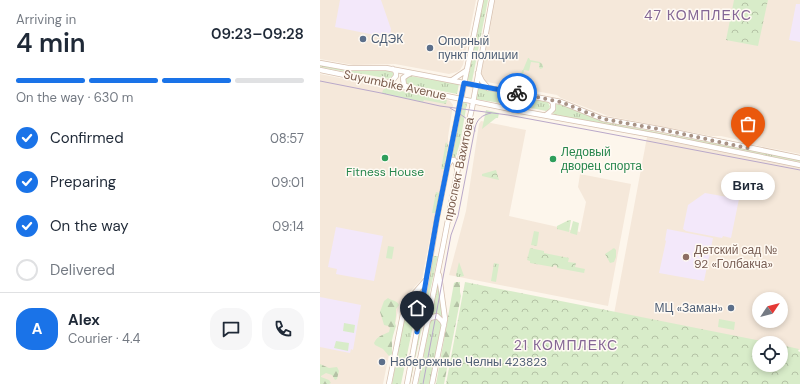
<!DOCTYPE html>
<html lang="en">
<head>
<meta charset="utf-8">
<style>
	body { margin:0; font-family:"DM Sans",sans-serif; background:#f6f6f7; color:#1f2937; height:100vh; display:flex; flex-direction:column; font-size:15px; white-space:nowrap }
	* { box-sizing:border-box; margin:0 }
	p { font-size:13px; color:#747a83 }
	.icon { flex:none; width:22px; height:22px; fill:none; stroke:currentColor; stroke-width:2; stroke-linecap:round; stroke-linejoin:round }
	.map { position:relative; flex:1; overflow:hidden }
	.drawer { display:flex; flex-direction:column; background:#fff; width:320px }
	.drawer>* { flex:none }
	.needle { width:26px; rotate:55deg }
	.controls { position:absolute; left:432px; top:292px; display:grid; gap:8px }
	.controls a { display:grid; place-items:center; width:36px; height:36px; border-radius:50%; background:#fff; box-shadow:0 2px 6px #0003; font-size:20px }
	.pin { position:absolute; display:grid; place-items:center; width:34px; height:34px; color:#fff; margin:-41px -17px; border-radius:50% 50% 50% 0; rotate:-45deg; box-shadow:0 0 4px #0007 }
	.pin .icon { rotate:45deg }
	.courier { position:absolute; display:grid; place-items:center; width:40px; height:40px; margin:-20px; border:3px solid #1a73e8; border-radius:50%; background:#fff; color:#222; box-shadow:0 1px 5px #0007 }
	.bubble { position:absolute; height:28px; border-radius:14px; background:#fff; box-shadow:0 2px 6px #0003; font-size:13px; font-weight:600; line-height:28px; text-align:center }
	.headline em { font-style:normal; font-weight:600 }
	.headline div { display:flex; flex-direction:column-reverse }
	.headline { display:flex; align-items:center; justify-content:space-between; height:68px; padding:0 16px }
	h1 { font-size:26px; font-weight:600; line-height:30px }
	.bar { display:grid; grid-template-columns:repeat(4,1fr); gap:6px 4px; align-content:center; height:48px; padding:0 16px }
	.bar i { height:5px; border-radius:3px; background:#e0e1e3 }
	.bar .selected { background:#1a73e8 }
	.bar p { grid-column:span 4 }
	.line { display:flex; align-items:center; gap:10px; padding:0 16px; border-top:1px solid #e0e1e3 }
	.line div { flex:1 }
	.round { display:grid; place-items:center; flex:none; width:42px; height:42px; border-radius:16px; background:#f6f6f7 }
	ol { padding:0 16px; list-style:none }
	li { display:flex; align-items:center; gap:12px; height:44px }
	li p { margin-inline-start:auto }
	li .icon { padding:4px; border-radius:50%; background:#1a73e8; color:#fff; stroke-width:4 }
	li:last-child { color:#747a83 }
	li i { width:22px; height:22px; border:2px solid #e0e1e3; border-radius:50% }
	main { display:flex; flex:1; min-height:0 }
	.map>svg:first-child { display:block }
	.residential { fill:#f5e8da; fill-rule:evenodd }
	.education { fill:#f3e8fa }
	.grass { fill:url(#grass-tufts) }
	.forest { fill:url(#forest-firs) }
	.park { fill:url(#park-crowns) }
	.pitch { fill:#d8ecc9 }
	.lines { fill:none; stroke-linecap:round; stroke-linejoin:round }
	.secondary-casing { stroke:#d6c0b0; stroke-width:6 }
	.secondary { stroke:#fff; stroke-width:4.5 }
	.tram { stroke:#b9a8c9; stroke-width:1 }
	.done { stroke:#a89285; stroke-width:4; stroke-dasharray:0 7.2 }
	.route { stroke:#1a73e8; stroke-width:5 }
	.service-dot { fill:#5c6f8a; stroke:#fffaf3; stroke-width:1.5 }
	.leisure-dot { fill:#2e9e5b; stroke:#fffaf3; stroke-width:1.5 }
	.education-dot { fill:#8d6e63; stroke:#fffaf3; stroke-width:1.5 }
	.labels { text-anchor:middle; dominant-baseline:central; stroke-width:3; stroke-linejoin:round; paint-order:stroke }
	.service-label { font-size:12px; fill:#4e5e75; stroke:#fffaf3; text-anchor:start }
	.street-label { font-size:12px; fill:#7a5c4d; stroke:#fffaf3 }
	.leisure-label { font-size:12px; fill:#27864d; stroke:#fffaf3; text-anchor:start }
	.education-label { font-size:12px; fill:#785e54; stroke:#fffaf3; text-anchor:start }
	.quarter-label { font-size:14px; letter-spacing:1px; fill:#846695; stroke:#fffaf3 }
</style>
</head>
<body>
<main>
<section class="drawer">
<div class="headline"><div><h1>4 min</h1><p>Arriving in</p></div><em>09:23–09:28</em></div>
<div class="bar"><i class="selected"></i><i class="selected"></i><i class="selected"></i><i></i><p>On the way · 630 m</p></div>
<ol>
<li><svg class="icon" aria-label="check" viewBox="0 0 24 24"><path d="M5 12l5 5 9-10"/></svg>Confirmed<p>08:57</p></li>
<li><svg class="icon" aria-label="check" viewBox="0 0 24 24"><path d="M5 12l5 5 9-10"/></svg>Preparing<p>09:01</p></li>
<li><svg class="icon" aria-label="check" viewBox="0 0 24 24"><path d="M5 12l5 5 9-10"/></svg>On the way<p>09:14</p></li>
<li><i></i>Delivered</li>
</ol>
<div class="line" style="height:72px"><b class="round" style="background:#1a73e8;color:#fff">A</b><div><b>Alex</b><p>Courier · 4.4</p></div><a class="round"><svg class="icon" aria-label="chat" viewBox="0 0 24 24"><path d="M4 5h16v11H9l-5 4z"/></svg></a><a class="round"><svg class="icon" aria-label="phone" viewBox="0 0 24 24"><path d="M5 4h4l2 5-3 2q2 4 5 5l2-3 5 2v4C11 20 4 13 5 4z"/></svg></a></div>
</section>
<div class="map">
<svg width="480" height="384" viewBox="0 0 480 384">
	<defs>
		<pattern id="grass-tufts" width="24" height="20" patternUnits="userSpaceOnUse"><rect width="24" height="20" fill="#d8ecc9"/><path d="M3 7l-1-3M5 7V3M7 7l1-3M15 17l-1-3M17 17v-4M19 17l1-3" fill="none" stroke="#b4c2a5"/></pattern>
		<pattern id="forest-firs" width="22" height="20" patternUnits="userSpaceOnUse"><rect width="22" height="20" fill="#d8ecc9"/><path d="M5 1l3.5 6h-7zM16 11l3.5 6h-7z" fill="#b4c2a5"/></pattern>
		<pattern id="park-crowns" width="20" height="18" patternUnits="userSpaceOnUse"><rect width="20" height="18" fill="#d8ecc9"/><path d="M2 6a3 3 0 1 1 6 0M12 15a3 3 0 1 1 6 0" fill="none" stroke="#b4c2a5"/></pattern>
	</defs>
	<rect width="100%" height="100%" fill="#fdf6ec"/>
	<path class="residential" d="M 0,0 L 156,0 L 143,65 L 140,70 L 137,72 L 129,74 L 75,64 L 33,65 L 0,59 Z
		M 173,0 L 480,0 L 480,154 L 429,144 L 419,140 L 401,136 L 391,136 L 288,116 L 283,114 L 241,98 L 237,95 L 167,82 L 163,80 L 161,76 L 161,74 L 166,46 L 166,35 Z
		M 0,74 L 126,99 L 130,101 L 133,105 L 128,137 L 128,146 L 102,279 L 82,300 L 79,305 L 63,384 L 0,384 Z
		M 161,121 L 206,130 L 189,216 L 260,232 L 266,202 L 258,187 L 260,174 L 311,184 L 288,306 L 129,275 L 146,211 L 159,124 Z
		M 327,137 L 480,167 L 480,350 L 461,346 L 461,343 L 445,343 L 294,314 ZM 439,299 L 461,299 L 461,321 L 439,321 Z"/>
	<path class="education" d="M 20,0 L 61,0 L 71,29 L 70,38 L 15,27 Z
		M 476,4 L 480,4 L 480,42 L 469,40 Z
		M 385,193 L 419,199 L 411,238 L 403,236 L 402,238 L 366,231 L 363,229 L 368,205 Z
		M 16,227 L 63,236 L 54,281 L 16,274 L 17,269 L 8,267 Z
		M 347,229 L 393,238 L 384,281 L 339,273 L 346,241 L 345,240 Z
		M 0,297 L 41,305 L 33,350 L 31,349 L 30,353 L 0,347 Z"/>
	<path class="grass" d="M 162,0 L 168,0 L 152,81 L 146,80 Z
		M 208,58 L 209,58 L 210,60 L 220,62 L 223,65 L 223,68 L 220,69 L 219,67 L 219,63 L 211,62 L 209,71 L 204,70 L 203,77 L 201,76 L 202,70 L 203,70 Z
		M 0,65 L 26,70 L 71,70 L 73,73 L 73,77 L 69,79 L 44,74 L 32,73 L 0,67 Z
		M 90,76 C 106,79 123,81 139,84 L 137,94 L 86,84 L 85,79 L 86,78 Z
		M 66,88 L 127,100 L 126,104 L 104,100 L 103,102 L 62,93 L 63,90 Z
		M 157,88 L 228,102 L 230,107 L 228,110 L 226,111 C 202,106 179,103 155,99 Z
		M 142,102 L 147,103 L 140,143 L 135,159 L 131,158 Z
		M 235,104 L 243,105 L 285,122 L 480,160 L 480,162 L 234,115 L 233,112 Z
		M 166,110 L 179,113 L 178,118 L 176,118 L 162,129 Z
		M 126,142 L 128,145 L 124,169 L 121,169 Z
		M 116,192 L 120,193 L 117,211 L 115,213 L 112,213 Z
		M 114,256 L 118,256 L 104,317 L 90,384 L 88,384 L 109,284 L 111,267 Z
		M 139,262 L 144,276 L 139,277 L 137,277 L 136,275 Z
		M 174,263 L 179,264 L 176,282 L 171,281 Z
		M 118,283 L 123,320 L 110,384 L 98,384 Z
		M 101,287 L 97,310 L 93,307 L 86,306 Z
		M 88,310 L 91,310 L 95,316 L 81,384 L 72,384 L 85,313 Z"/>
	<path class="forest" d="M 136,282 L 140,282 L 140,292 L 141,296 L 124,384 L 116,384 L 134,283 Z
		M 68,298 C 72,301 77,300 79,305 L 76,309 L 76,316 L 75,323 L 76,326 C 75,329 71,340 72,344 C 72,348 72,350 72,354 L 69,356 L 63,349 L 55,345 L 54,343 C 57,336 63,335 69,332 L 70,328 L 68,326 L 64,325 L 62,318 L 60,312 L 64,301 Z
		M 0,364 L 9,368 L 17,367 L 19,371 L 17,379 L 15,380 L 12,375 L 6,373 L 1,376 L 1,377 L 9,380 L 11,383 L 9,384 L 0,384 Z"/>
	<path class="park" d="M 414,0 L 448,0 L 438,46 L 406,40 Z
		M 176,170 L 179,180 L 162,176 L 162,174 Z
		M 249,220 L 251,220 L 249,232 L 237,229 L 237,226 Z
		M 214,231 L 219,232 L 217,246 L 211,245 Z
		M 210,248 L 224,251 L 224,253 L 249,258 L 248,262 L 256,263 L 255,267 L 265,269 L 264,273 L 237,268 L 237,266 L 234,265 L 233,267 L 210,263 L 210,261 L 207,260 Z
		M 294,248 L 296,250 L 296,257 L 294,262 L 290,263 L 285,254 Z
		M 145,282 L 451,343 L 439,343 L 439,365 L 461,365 L 461,345 L 479,349 L 478,351 L 480,352 L 480,384 L 126,384 Z"/>
	<path class="pitch" d="M 253,221 L 259,223 L 257,235 L 250,233 Z
		M 68,246 L 74,247 L 72,259 L 66,258 Z
		M 399,319 L 415,322 L 414,330 L 398,327 Z
		M 24,323 L 35,325 L 34,333 L 23,331 Z
		M 16,341 L 29,343 L 28,351 L 14,348 Z
		M 305,376 L 319,379 L 318,384 L 303,384 Z"/>
	<g class="lines">
		<defs>
			<path id="secondary" d="M 0,63 L 28,68 L 66,68 L 108,76 L 241,102 L 283,119 L 339,129 L 480,158
				M 0,70 L 200,111 L 338,136 L 480,165
				M 158,73 L 162,81 L 168,88
				M 132,80 L 147,70
				M 66,83 L 72,81 L 76,76 L 76,72 L 73,69
				M 88,87 L 84,85 L 83,78 L 87,75 L 91,73
				M 226,115 L 230,112 L 233,109 L 233,103 L 230,100
				M 128,165 L 131,160 L 134,160 L 136,163 L 137,169
				M 83,312 C 91,304 95,311 99,318
				M 108,321 L 110,318 L 117,316 L 122,321 L 124,325
				M 69,384 L 85,304 L 106,280
				M 87,384 L 107,278 L 117,218 L 161,0
				M 95,384 L 123,246 L 137,173 L 152,108 L 172,0
				M 112,384 L 125,319 L 119,275"/>
		</defs>
		<use href="#secondary" class="secondary-casing"/>
		<use href="#secondary" class="secondary"/>
		<path class="tram" d="M 0,81 L 61,93 L 120,106 L 188,115 L 280,132 L 480,170
			M 130,108 C 138,113 154,121 155,131
			M 103,384 L 131,235 L 138,216 L 155,128 C 157,119 162,115 171,113"/>
	</g>
	<g class="lines">
		<path class="done" d="M 197,93 L 241,102 L 283,119 L 339,129 L 428,148"/>
		<path class="route" d="M 97,332 L 117,218 L 144,83 L 197,93"/>
	</g>
	<g class="service-dot">
		<circle cx="43" cy="39" r="4"/>
		<circle cx="110" cy="48" r="4"/>
		<circle cx="411" cy="308" r="4"/>
		<circle cx="62" cy="362" r="4"/>
	</g>
	<g class="leisure-dot">
		<circle cx="65" cy="158" r="4"/>
		<circle cx="233" cy="159" r="4"/>
	</g>
	<circle class="education-dot" cx="366" cy="257" r="4"/>
	<g class="labels">
		<g class="service-label">
			<text x="51" y="39">СДЭК</text>
			<text x="118" y="41">Опорный<tspan x="118" dy="14">пункт полиции</tspan></text>
			<text x="403" y="308" text-anchor="end">МЦ «Заман»</text>
			<text x="70" y="362">Набережные Челны 423823</text>
		</g>
		<g class="street-label">
			<text transform="translate(75 85) rotate(12)">Suyumbike Avenue</text>
			<text transform="translate(139 169) rotate(-78)">проспект Вахитова</text>
		</g>
		<g class="leisure-label">
			<text x="241" y="152">Ледовый<tspan x="241" dy="14">дворец спорта</tspan></text>
			<text x="65" y="172" text-anchor="middle">Fitness House</text>
		</g>
		<g class="education-label">
			<text x="374" y="250">Детский сад №<tspan x="374" dy="14">92 «Голбакча»</tspan></text>
		</g>
		<g class="quarter-label">
			<text x="378" y="15">47 КОМПЛЕКС</text>
			<text x="246" y="345">21 КОМПЛЕКС</text>
		</g>
	</g>
</svg>
<div class="controls">
<a><svg class="needle" viewBox="-14 -14 28 28"><path d="M0-13l5 13h-10z" fill="#e53935"/><path d="M0 13l5-13h-10z" fill="#747a83"/></svg></a>
<a><svg class="icon" aria-label="locate" viewBox="0 0 24 24"><circle cx="12" cy="12" r="6"/><path d="M12 2v4M12 18v4M2 12h4M18 12h4"/></svg></a>
</div>
<div class="pin" style="left:428px;top:148px;background:#ea580c"><svg class="icon" aria-label="bag" viewBox="0 0 24 24"><path d="M5 8h14l-1 12H6zM9 8a3 3 0 0 1 6 0"/></svg></div>
<div class="pin" style="left:97px;top:332px;background:#1f2937"><svg class="icon" aria-label="home" viewBox="0 0 24 24"><path d="M3 11l9-7 9 7M6 9v11h12V9"/></svg></div>
<div class="courier" style="left:197px;top:93px"><svg class="icon" aria-label="bike" viewBox="0 0 24 24"><circle cx="6" cy="16" r="4"/><circle cx="18" cy="16" r="4"/><path d="M6 16l4-8h5l3 8M10 8l3 8H6M13 5h3"/></svg></div>
<div class="bubble" style="left:401px;top:172px;width:54px">Вита</div>
</div>
</main>
</body>
</html>
